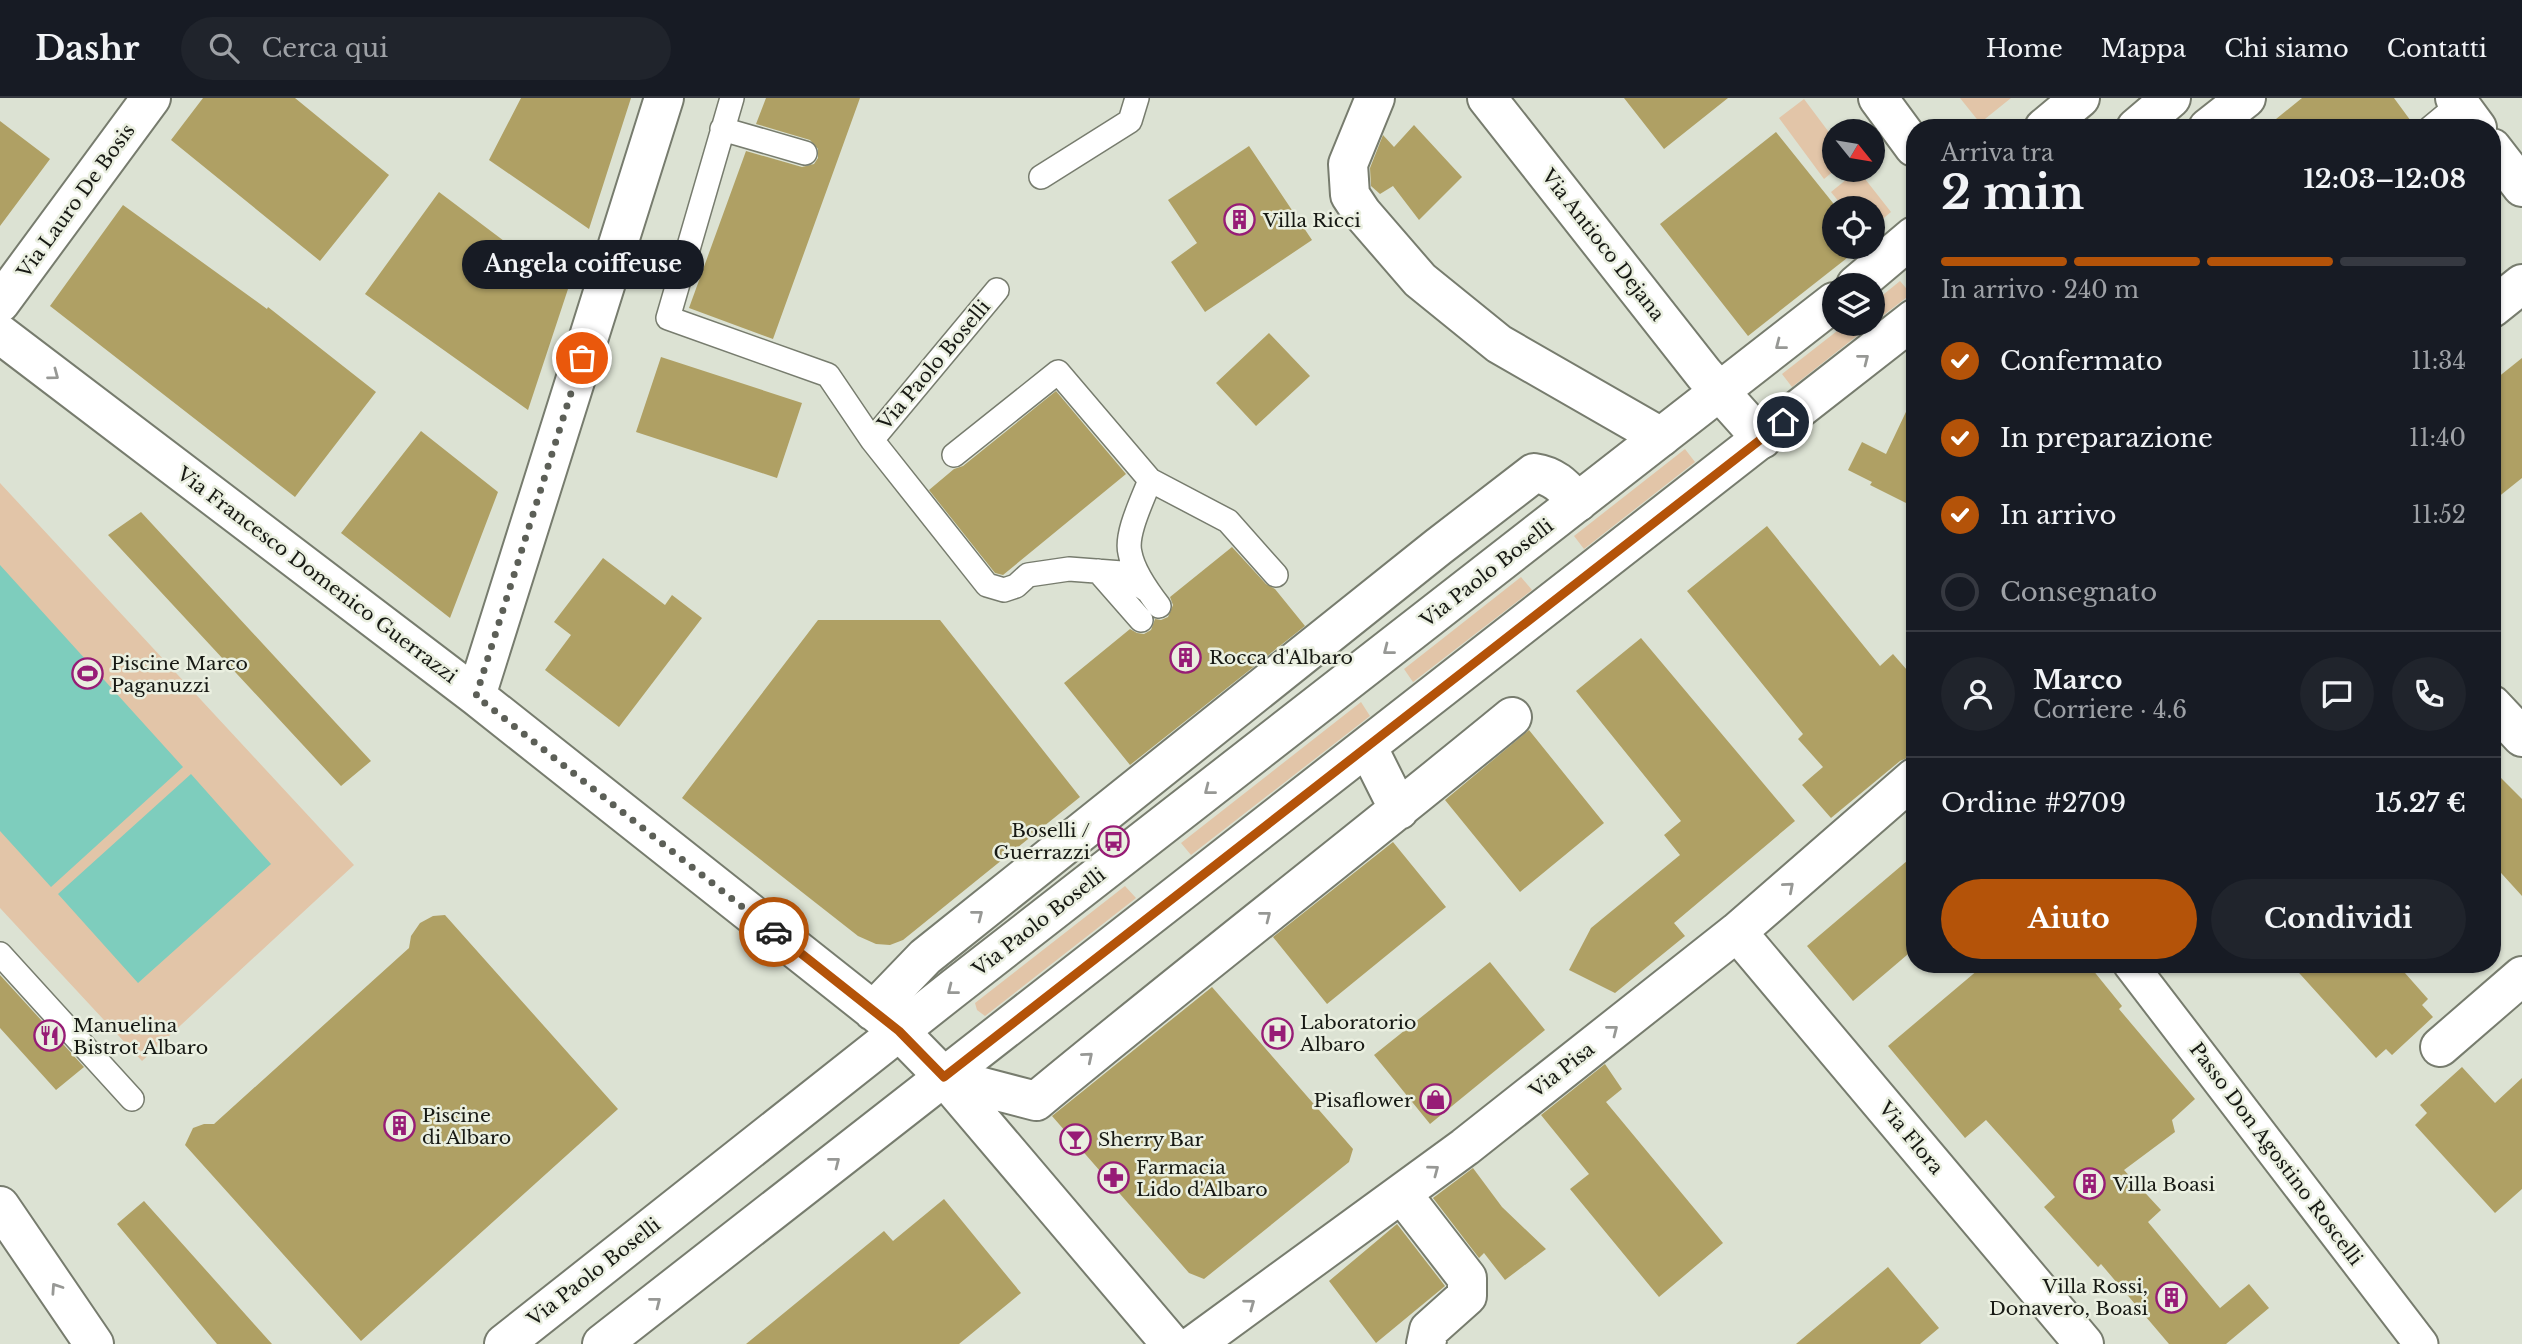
<!DOCTYPE html>
<html lang="it">
<head>
<meta charset="utf-8">
<style>
	body { margin:0; font-family:"Libre Baskerville",serif; background:#20242c; color:#f1f3f6; height:100vh; display:flex; flex-direction:column; font-size:26px; white-space:nowrap }
	* { box-sizing:border-box; margin:0 }
	p { font-size:23px; color:#9ea1a6 }
	.icon { flex:none; width:38px; height:38px; fill:none; stroke:currentColor; stroke-width:2; stroke-linecap:round; stroke-linejoin:round }
	.map { position:relative; flex:1; overflow:hidden }
	.sheet { position:absolute; left:1906px; top:21px; width:595px; height:854px; display:flex; flex-direction:column; background:#171b24; border-radius:28px; box-shadow:0 2px 5px #0004 }
	.sheet>* { flex:none }
	.needle { width:46px; rotate:120deg }
	.fabs { position:absolute; left:1822px; top:21px; display:grid; gap:14px }
	.fabs a { display:grid; place-items:center; width:63px; height:63px; border-radius:50%; background:#171b24; box-shadow:0 2px 5px #0004; font-size:35px }
	.pin { position:absolute; display:grid; place-items:center; width:60px; height:60px; color:#fff; margin:-30px; border:4px solid #fff; border-radius:50%; box-shadow:0 2px 7px #0007 }
	.courier { position:absolute; display:grid; place-items:center; width:70px; height:70px; margin:-35px; border:5px solid #b45309; border-radius:50%; background:#fff; color:#222; box-shadow:0 2px 9px #0007 }
	.bubble { position:absolute; height:49px; border-radius:24px; background:#171b24; box-shadow:0 2px 5px #0004; font-size:23px; font-weight:800; line-height:49px; text-align:center }
	.head em { font-style:normal; font-weight:800 }
	.head div { display:flex; flex-direction:column-reverse }
	.head { display:flex; align-items:center; justify-content:space-between; height:119px; padding:0 35px }
	h1 { font-size:46px; font-weight:800; line-height:52px }
	.bar { display:grid; grid-template-columns:repeat(4,1fr); gap:10px 7px; align-content:center; height:84px; padding:0 35px }
	.bar i { height:9px; border-radius:5px; background:#363941 }
	.bar .active { background:#b45309 }
	.bar p { grid-column:span 4 }
	.line { display:flex; align-items:center; gap:18px; padding:0 35px; border-top:2px solid #363941 }
	.line div { flex:1 }
	.round { display:grid; place-items:center; flex:none; width:74px; height:74px; border-radius:37px; background:#20242c }
	ol { padding:0 35px; list-style:none }
	li { display:flex; align-items:center; gap:21px; height:77px }
	li p { margin-inline-start:auto }
	li .icon { padding:7px; border-radius:50%; background:#b45309; color:#fff; stroke-width:4 }
	li:last-child { color:#9ea1a6 }
	li i { width:38px; height:38px; border:4px solid #363941; border-radius:50% }
	.action { display:flex; gap:14px; margin-top:auto; padding:14px 35px }
	.action a { flex:1; height:80px; border-radius:42px; background:#b45309; color:#fff; font-size:28px; font-weight:800; line-height:80px; text-align:center }
	.action a+a { background:#20242c; color:#f1f3f6 }
	header { display:flex; align-items:center; gap:42px; box-sizing:border-box; height:98px; padding:0 35px; background:#171b24; border-bottom:2px solid #363941 }
	header strong { font-size:33px }
	nav { display:flex; gap:38px; margin-inline-start:auto; font-size:24px }
	.search { width:490px; height:63px; background:#20242c; display:flex; align-items:center; gap:18px; box-sizing:border-box; padding:0 24px; border-radius:38px; color:#9ea1a6; font-size:26px }
	.map>svg:first-child { display:block }
	.green { fill:#e2c5a8 }
	.water { fill:#7ecdbd }
	.building { fill:#afa064 }
	.lines { fill:none; stroke-linecap:round; stroke-linejoin:round }
	.service-casing { stroke:#777c6e; stroke-width:26 }
	.pedestrian-casing { stroke:#777c6e; stroke-width:37 }
	.minor-casing { stroke:#777c6e; stroke-width:42 }
	.tertiary-casing { stroke:#777c6e; stroke-width:42 }
	.secondary-casing { stroke:#777c6e; stroke-width:42 }
	.service { stroke:#fff; stroke-width:23 }
	.pedestrian { stroke:#fff; stroke-width:33 }
	.minor { stroke:#fff; stroke-width:38 }
	.tertiary { stroke:#fff; stroke-width:38 }
	.secondary { stroke:#fff; stroke-width:38 }
	.oneway { stroke:#979895 }
	.done { stroke:#5c5f57; stroke-width:7; stroke-dasharray:0 12.6 }
	.route { stroke:#b45309; stroke-width:9 }
	.labels { text-anchor:middle; dominant-baseline:central; stroke-width:5; stroke-linejoin:round; paint-order:stroke }
	.street-label { font-size:19px; fill:#171914; stroke:#eaefe0 }
	.poi-label { font-size:19px; fill:#171914; stroke:#eaefe0; text-anchor:start }
</style>
</head>
<body>
<header>
<strong>Dashr</strong>
<div class="search"><svg class="icon" aria-label="search" viewBox="0 0 24 24"><circle cx="10" cy="10" r="6"/><path d="M15 15l6 6"/></svg>Cerca qui</div>
<nav><a>Home</a><a>Mappa</a><a>Chi siamo</a><a>Contatti</a></nav>
</header>
<div class="map">
<svg width="2522" height="1246" viewBox="0 0 2522 1246">
	<rect width="100%" height="100%" fill="#dce2d3"/>
	<path class="green" d="M 1960,0 L 2011,0 L 1980,25 Z
		M 1804,1 L 1834,41 L 1835,72 L 1824,81 L 1779,20 Z
		M 1858,72 L 1891,114 L 1873,129 L 1872,110 L 1844,110 L 1831,94 Z
		M 1900,183 L 1911,196 L 1872,226 L 1873,205 Z
		M 1846,226 L 1872,226 L 1792,289 L 1782,276 Z
		M 1685,351 L 1695,364 L 1584,451 L 1574,438 Z
		M 0,385 L 354,767 L 142,963 L 0,810 Z
		M 1521,479 L 1532,492 L 1413,584 L 1404,571 Z
		M 1361,604 L 1370,618 L 1191,757 L 1181,745 Z
		M 1125,788 L 1136,800 L 985,918 L 977,912 L 975,905 Z"/>
	<path class="water" d="M 0,467 L 183,669 L 51,789 L 0,733 Z
		M 191,676 L 271,766 L 138,885 L 58,796 Z"/>
	<path class="building" d="M 203,0 L 295,0 L 389,77 L 320,163 L 171,42 Z
		M 521,0 L 631,0 L 589,131 L 489,62 Z
		M 766,0 L 860,0 L 773,241 L 689,210 L 746,53 L 802,69 L 814,66 L 818,60 L 818,51 L 810,42 L 756,26 Z
		M 1624,0 L 1728,0 L 1664,51 Z
		M 2302,0 L 2394,0 L 2416,30 L 2265,30 Z
		M 0,23 L 50,61 L 0,128 Z
		M 1414,27 L 1462,79 L 1419,122 L 1393,88 L 1380,96 L 1371,88 L 1370,70 L 1383,37 L 1394,49 Z
		M 1776,34 L 1837,110 L 1834,110 L 1834,149 L 1861,149 L 1748,238 L 1660,126 Z
		M 1249,48 L 1312,142 L 1205,214 L 1171,164 L 1197,145 L 1168,102 Z
		M 439,94 L 568,191 L 528,312 L 365,196 Z
		M 123,107 L 267,211 L 268,209 L 376,294 L 295,399 L 50,208 Z
		M 1269,235 L 1310,278 L 1256,328 L 1216,285 Z
		M 661,259 L 802,305 L 777,380 L 636,334 Z
		M 2522,260 L 2522,380 L 2492,404 L 2492,284 Z
		M 1056,293 L 1126,376 L 1003,477 L 995,475 L 929,392 L 954,371 L 963,368 Z
		M 1914,297 L 1914,409 L 1870,387 L 1872,384 L 1848,372 L 1862,344 L 1886,356 Z
		M 421,333 L 498,394 L 450,520 L 341,435 Z
		M 141,414 L 371,663 L 341,688 L 108,437 Z
		M 1767,428 L 1880,568 L 1893,556 L 1914,580 L 1914,657 L 1900,663 L 1831,720 L 1802,687 L 1823,669 L 1798,641 L 1803,636 L 1687,493 Z
		M 1232,449 L 1266,486 L 1275,491 L 1305,528 L 1130,667 L 1064,585 L 1130,531 L 1137,535 L 1144,536 L 1151,532 L 1155,521 L 1161,522 L 1168,519 L 1173,507 L 1170,499 Z
		M 603,460 L 665,507 L 672,497 L 702,520 L 619,629 L 545,572 L 571,537 L 554,524 Z
		M 818,522 L 940,522 L 1080,699 L 903,842 L 890,847 L 876,846 L 858,838 L 682,700 Z
		M 1641,540 L 1795,723 L 1674,825 L 1685,838 L 1615,895 L 1569,872 L 1591,830 L 1680,757 L 1664,737 L 1681,723 L 1576,593 Z
		M 1529,632 L 1604,725 L 1520,794 L 1445,702 Z
		M 2492,671 L 2522,701 L 2522,798 L 2492,765 Z
		M 1393,744 L 1446,809 L 1327,906 L 1273,839 Z
		M 1914,757 L 1914,851 L 1853,903 L 1807,848 Z
		M 445,817 L 618,1011 L 361,1243 L 185,1047 L 193,1030 L 204,1026 L 214,1026 L 409,850 L 411,838 L 420,825 L 433,818 Z
		M 1490,864 L 1545,932 L 1430,1026 L 1374,957 Z
		M 1985,866 L 2088,866 L 2122,908 L 2119,911 L 2195,1001 L 2172,1022 L 2175,1034 L 2124,1072 L 2161,1112 L 2148,1124 L 2220,1210 L 2249,1186 L 2269,1210 L 2226,1246 L 2169,1246 L 2101,1166 L 2098,1169 L 2044,1109 L 2055,1099 L 1986,1022 L 1965,1040 L 1888,948 Z
		M 2291,866 L 2397,866 L 2428,901 L 2422,907 L 2433,919 L 2392,957 L 2386,951 L 2376,960 Z
		M 0,877 L 84,969 L 56,992 L 0,930 Z
		M 1212,889 L 1353,1051 L 1349,1064 L 1204,1181 L 1189,1175 L 1052,1018 Z
		M 1605,966 L 1622,991 L 1606,1004 L 1723,1145 L 1659,1199 L 1570,1091 L 1589,1076 L 1541,1017 Z
		M 2462,969 L 2495,1005 L 2522,980 L 2522,1091 L 2495,1115 L 2415,1027 L 2427,1015 L 2420,1007 Z
		M 1473,1070 L 1502,1109 L 1546,1151 L 1505,1182 L 1484,1155 L 1479,1160 L 1433,1100 Z
		M 944,1101 L 1021,1195 L 959,1246 L 746,1246 L 884,1133 L 893,1143 Z
		M 144,1103 L 272,1246 L 217,1246 L 117,1126 Z
		M 1397,1126 L 1445,1188 L 1376,1245 L 1329,1183 Z
		M 1888,1169 L 1939,1230 L 1920,1246 L 1796,1246 Z"/>
	<g class="lines">
		<defs>
			<path id="service" d="M 732,0 L 668,220 L 828,277 L 872,342 L 987,487 L 1004,492 L 1016,488 L 1028,477 L 1069,471 L 1122,475 L 1148,493
				M 2430,30 L 2459,6
				M 722,31 L 805,55
				M 1041,79 L 1130,23 L 1137,0
				M 872,342 L 997,192
				M 954,357 L 1058,274 L 1150,382 L 1228,423 L 1276,477
				M 1150,382 C 1143,401 1125,436 1130,455 C 1133,472 1149,495 1159,508
				M 1098,473 L 1141,522
				M 0,856 L 132,1001"/>
			<path id="pedestrian" d="M 2130,866 L 2421,1246"/>
			<path id="minor" d="M 1375,0 L 1348,66 L 1350,97 L 1362,115 L 1420,182 L 1499,246 L 1661,339
				M 1487,0 L 1704,276 L 1762,341
				M 1878,0 L 1914,49
				M 0,205 L 151,0
				M 2492,210 L 2522,186
				M 0,236 L 476,598 L 899,933 L 944,979 L 1171,1246
				M 476,598 L 664,0
				M 2492,607 L 2522,639
				M 1368,650 L 1399,712
				M 1737,834 L 2084,1246
				M 873,913 L 925,859 L 1438,449 L 1534,375 C 1555,378 1564,389 1578,404
				M 2440,949 L 2522,878
				M 944,979 L 1036,1003 C 1193,873 1355,748 1512,619
				M 1402,1096 L 1467,1180 L 1467,1198 L 1429,1232 L 1426,1246
				M 0,1108 L 94,1246
				M 1195,1246 L 1465,1049 L 1737,834 L 1914,680"/>
			<path id="tertiary" d="M 2455,0 L 2477,30
				M 2208,30 L 2246,0
				M 2492,50 L 2522,89"/>
			<path id="secondary" d="M 2044,30 L 2080,0
				M 2136,30 L 2171,0
				M 1856,187 L 1914,138
				M 504,1246 L 954,890 L 1834,204
				M 602,1246 L 1914,221"/>
		</defs>
		<use href="#service" class="service-casing"/>
		<use href="#pedestrian" class="pedestrian-casing"/>
		<use href="#minor" class="minor-casing"/>
		<use href="#tertiary" class="tertiary-casing"/>
		<use href="#secondary" class="secondary-casing"/>
		<use href="#service" class="service"/>
		<use href="#pedestrian" class="pedestrian"/>
		<use href="#minor" class="minor"/>
		<use href="#tertiary" class="tertiary"/>
		<use href="#secondary" class="secondary"/>
	</g>
	<defs><path id="oneway-chevron" d="M-2-3.5L2.5 0L-2 3.5" fill="none" stroke-width="1.6" stroke-linecap="round" stroke-linejoin="round" transform="scale(1.75)"/></defs>
	<g class="oneway">
		<use href="#oneway-chevron" transform="translate(1780 247) rotate(142)"/>
		<use href="#oneway-chevron" transform="translate(1864 261) rotate(-38)"/>
		<use href="#oneway-chevron" transform="translate(54 277) rotate(37)"/>
		<use href="#oneway-chevron" transform="translate(1388 552) rotate(142)"/>
		<use href="#oneway-chevron" transform="translate(1209 692) rotate(142)"/>
		<use href="#oneway-chevron" transform="translate(1789 789) rotate(-41)"/>
		<use href="#oneway-chevron" transform="translate(978 817) rotate(-38)"/>
		<use href="#oneway-chevron" transform="translate(1266 818) rotate(-38)"/>
		<use href="#oneway-chevron" transform="translate(952 892) rotate(142)"/>
		<use href="#oneway-chevron" transform="translate(1613 932) rotate(-38)"/>
		<use href="#oneway-chevron" transform="translate(1088 959) rotate(-40)"/>
		<use href="#oneway-chevron" transform="translate(835 1064) rotate(-38)"/>
		<use href="#oneway-chevron" transform="translate(1434 1072) rotate(-37)"/>
		<use href="#oneway-chevron" transform="translate(56 1190) rotate(-124)"/>
		<use href="#oneway-chevron" transform="translate(656 1204) rotate(-38)"/>
		<use href="#oneway-chevron" transform="translate(1250 1206) rotate(-36)"/>
	</g>
	<g class="lines">
		<path class="done" d="M 582,260 L 476,598 L 774,834"/>
		<path class="route" d="M 774,834 L 899,933 L 944,979 L 1783,324"/>
	</g>
	<defs>
		<symbol id="building-ring" viewBox="-11 -11 22 22"><circle r="9.5" fill="#eaefe0" stroke="#971c76" stroke-width="1.5"/><path d="M-4-6H4V6H1V3H-1V6H-4ZM-2.5-4.3h1.7v1.8h-1.7ZM.8-4.3h1.7v1.8H.8ZM-2.5-1h1.7V.8h-1.7ZM.8-1h1.7V.8H.8Z" fill="#971c76"/></symbol>
		<symbol id="stadium-ring" viewBox="-11 -11 22 22"><circle r="9.5" fill="#eaefe0" stroke="#971c76" stroke-width="1.5"/><path d="M0-5a6.5 5 0 1 0 0 10a6.5 5 0 1 0 0-10ZM-3.5-1.8h7v3.6h-7Z" fill="#971c76"/></symbol>
		<symbol id="bus-ring" viewBox="-11 -11 22 22"><circle r="9.5" fill="#eaefe0" stroke="#971c76" stroke-width="1.5"/><path d="M-5-6H5V4H4V6H2V4H-2V6H-4V4H-5ZM-3.5-4V0h7V-4ZM-3.5 1.2v1.5H-2V1.2ZM2 1.2v1.5H3.5V1.2Z" fill="#971c76"/></symbol>
		<symbol id="hospital-ring" viewBox="-11 -11 22 22"><circle r="9.5" fill="#eaefe0" stroke="#971c76" stroke-width="1.5"/><path d="M-5-5h3v3.5h4V-5h3V5h-3V1.5h-4V5h-3Z" fill="#971c76"/></symbol>
		<symbol id="restaurant-ring" viewBox="-11 -11 22 22"><circle r="9.5" fill="#eaefe0" stroke="#971c76" stroke-width="1.5"/><path d="M-5-6h1v4h1v-4h1v4h1v-4h1v5L-1.5 .5V6h-2V.5L-5-1ZM5-6V6H3V1.5H1.5Q1.5-4 5-6Z" fill="#971c76"/></symbol>
		<symbol id="shop-ring" viewBox="-11 -11 22 22"><circle r="9.5" fill="#eaefe0" stroke="#971c76" stroke-width="1.5"/><path d="M-5-2.5h2.3a2.7 3.5 0 0 1 5.4 0H5L5.5 6h-11ZM-1.5-2.5h3a1.5 2.3 0 0 0-3 0Z" fill="#971c76"/></symbol>
		<symbol id="bar-ring" viewBox="-11 -11 22 22"><circle r="9.5" fill="#eaefe0" stroke="#971c76" stroke-width="1.5"/><path d="M-6-5H6L.8 .8V4.5H3.5V6h-7V4.5H-.8V.8Z" fill="#971c76"/></symbol>
		<symbol id="pharmacy-ring" viewBox="-11 -11 22 22"><circle r="9.5" fill="#eaefe0" stroke="#971c76" stroke-width="1.5"/><path d="M-2-6h4v4h4v4h-4v4h-4v-4h-4v-4h4Z" fill="#971c76"/></symbol>
	</defs>
	<g fill-rule="evenodd">
		<use href="#building-ring" x="1222" y="104" width="35" height="35"/>
		<use href="#building-ring" x="1168" y="542" width="35" height="35"/>
		<use href="#stadium-ring" x="70" y="558" width="35" height="35"/>
		<use href="#bus-ring" x="1096" y="726" width="35" height="35"/>
		<use href="#hospital-ring" x="1260" y="918" width="35" height="35"/>
		<use href="#restaurant-ring" x="32" y="920" width="35" height="35"/>
		<use href="#shop-ring" x="1418" y="984" width="35" height="35"/>
		<use href="#building-ring" x="382" y="1010" width="35" height="35"/>
		<use href="#bar-ring" x="1058" y="1024" width="35" height="35"/>
		<use href="#pharmacy-ring" x="1096" y="1062" width="35" height="35"/>
		<use href="#building-ring" x="2072" y="1068" width="35" height="35"/>
		<use href="#building-ring" x="2154" y="1182" width="35" height="35"/>
	</g>
	<g class="labels">
		<g class="street-label">
			<text transform="translate(76 103) rotate(-54)">Via Lauro De Bosis</text>
			<text transform="translate(1603 147) rotate(52)">Via Antioco Dejana</text>
			<text transform="translate(934 267) rotate(-50)">Via Paolo Boselli</text>
			<text transform="translate(1487 475) rotate(-38)">Via Paolo Boselli</text>
			<text transform="translate(317 477) rotate(37)">Via Francesco Domenico Guerrazzi</text>
			<text transform="translate(1039 824) rotate(-38)">Via Paolo Boselli</text>
			<text transform="translate(1562 972) rotate(-38)">Via Pisa</text>
			<text transform="translate(1911 1040) rotate(50)">Via Flora</text>
			<text transform="translate(2276 1056) rotate(53)">Passo Don Agostino Roscelli</text>
			<text transform="translate(594 1174) rotate(-38)">Via Paolo Boselli</text>
		</g>
		<g class="poi-label">
			<text x="1263" y="122">Villa Ricci</text>
			<text x="1209" y="559">Rocca d'Albaro</text>
			<text x="111" y="565">Piscine Marco<tspan x="111" dy="22">Paganuzzi</tspan></text>
			<text x="1090" y="732" text-anchor="end">Boselli /<tspan x="1090" dy="22">Guerrazzi</tspan></text>
			<text x="1300" y="924">Laboratorio<tspan x="1300" dy="22">Albaro</tspan></text>
			<text x="73" y="927">Manuelina<tspan x="73" dy="22">Bistrot Albaro</tspan></text>
			<text x="1413" y="1002" text-anchor="end">Pisaflower</text>
			<text x="422" y="1017">Piscine<tspan x="422" dy="22">di Albaro</tspan></text>
			<text x="1098" y="1041">Sherry Bar</text>
			<text x="1136" y="1069">Farmacia<tspan x="1136" dy="22">Lido d'Albaro</tspan></text>
			<text x="2113" y="1086">Villa Boasi</text>
			<text x="2148" y="1188" text-anchor="end">Villa Rossi,<tspan x="2148" dy="22">Donavero, Boasi</tspan></text>
		</g>
	</g>
</svg>
<div class="fabs">
<a><svg class="needle" viewBox="-14 -14 28 28"><path d="M0-13l5 13h-10z" fill="#e53935"/><path d="M0 13l5-13h-10z" fill="#9ea1a6"/></svg></a>
<a><svg class="icon" aria-label="locate" viewBox="0 0 24 24"><circle cx="12" cy="12" r="6"/><path d="M12 2v4M12 18v4M2 12h4M18 12h4"/></svg></a>
<a><svg class="icon" aria-label="layers" viewBox="0 0 24 24"><path d="M12 4l9 5-9 5-9-5zM3 14l9 5 9-5"/></svg></a>
</div>
<div class="pin" style="left:582px;top:260px;background:#ea580c"><svg class="icon" aria-label="bag" viewBox="0 0 24 24"><path d="M5 8h14l-1 12H6zM9 8a3 3 0 0 1 6 0"/></svg></div>
<div class="pin" style="left:1783px;top:324px;background:#1f2937"><svg class="icon" aria-label="home" viewBox="0 0 24 24"><path d="M3 11l9-7 9 7M6 9v11h12V9"/></svg></div>
<div class="courier" style="left:774px;top:834px"><svg class="icon" aria-label="car" viewBox="0 0 24 24"><path d="M5 17H2v-5l4-1 3-4h7l3 4 3 1v5h-3M9 17h6M6 11h13"/><circle cx="7" cy="17" r="2"/><circle cx="17" cy="17" r="2"/></svg></div>
<div class="bubble" style="left:462px;top:142px;width:242px">Angela coiffeuse</div>
<section class="sheet">
<div class="head"><div><h1>2 min</h1><p>Arriva tra</p></div><em>12:03–12:08</em></div>
<div class="bar"><i class="active"></i><i class="active"></i><i class="active"></i><i></i><p>In arrivo · 240 m</p></div>
<ol>
<li><svg class="icon" aria-label="check" viewBox="0 0 24 24"><path d="M5 12l5 5 9-10"/></svg>Confermato<p>11:34</p></li>
<li><svg class="icon" aria-label="check" viewBox="0 0 24 24"><path d="M5 12l5 5 9-10"/></svg>In preparazione<p>11:40</p></li>
<li><svg class="icon" aria-label="check" viewBox="0 0 24 24"><path d="M5 12l5 5 9-10"/></svg>In arrivo<p>11:52</p></li>
<li><i></i>Consegnato</li>
</ol>
<div class="line" style="height:126px"><a class="round"><svg class="icon" aria-label="person" viewBox="0 0 24 24"><circle cx="12" cy="8" r="4"/><path d="M4 21q1-7 8-7t8 7"/></svg></a><div><b>Marco</b><p>Corriere · 4.6</p></div><a class="round"><svg class="icon" aria-label="chat" viewBox="0 0 24 24"><path d="M4 5h16v11H9l-5 4z"/></svg></a><a class="round"><svg class="icon" aria-label="phone" viewBox="0 0 24 24"><path d="M5 4h4l2 5-3 2q2 4 5 5l2-3 5 2v4C11 20 4 13 5 4z"/></svg></a></div>
<div class="line" style="height:91px"><div>Ordine #2709</div><b>15.27 €</b></div>
<div class="action"><a>Aiuto</a><a>Condividi</a></div>
</section>
</div>
</body>
</html>
